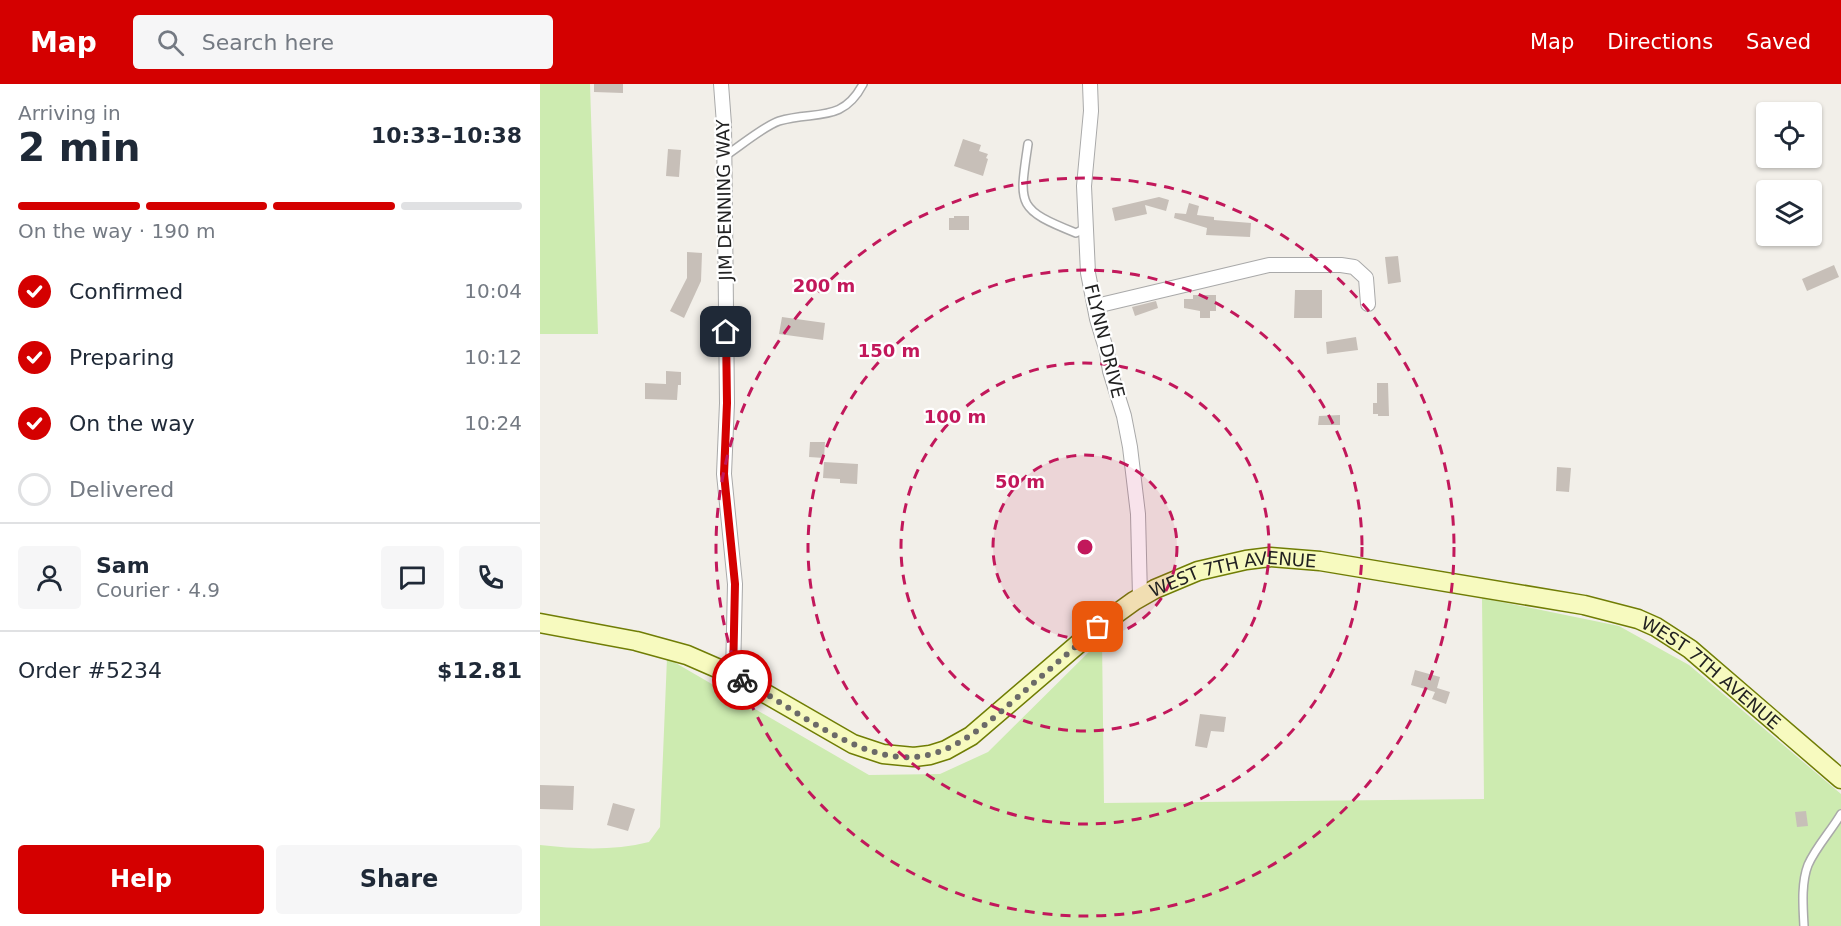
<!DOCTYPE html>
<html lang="en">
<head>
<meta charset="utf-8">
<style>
	body { margin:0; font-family:"DejaVu Sans",sans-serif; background:#f6f6f7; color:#1f2937; height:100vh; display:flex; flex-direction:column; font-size:22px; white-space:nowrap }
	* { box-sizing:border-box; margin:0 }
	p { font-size:20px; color:#747a83 }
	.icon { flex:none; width:33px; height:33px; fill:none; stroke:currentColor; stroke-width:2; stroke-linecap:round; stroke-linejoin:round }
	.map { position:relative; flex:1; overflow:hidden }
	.sheet { display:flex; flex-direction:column; background:#fff; width:540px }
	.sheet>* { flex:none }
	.fabs { position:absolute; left:1216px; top:18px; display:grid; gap:12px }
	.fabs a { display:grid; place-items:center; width:66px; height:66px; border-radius:6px; background:#fff; box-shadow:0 2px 4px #0004; font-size:30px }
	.pin { position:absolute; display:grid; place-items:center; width:51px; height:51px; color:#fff; margin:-26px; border-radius:12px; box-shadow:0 3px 9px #0006 }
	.courier { position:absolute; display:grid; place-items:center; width:60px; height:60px; margin:-30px; border:4px solid #d40000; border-radius:50%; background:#fff; color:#222; box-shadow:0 2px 8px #0007 }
	.summary em { font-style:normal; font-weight:800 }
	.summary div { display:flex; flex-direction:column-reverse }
	.summary { display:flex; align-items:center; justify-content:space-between; height:102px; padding:0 18px }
	h1 { font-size:39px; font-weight:800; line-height:45px }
	.bar { display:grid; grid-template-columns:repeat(4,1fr); gap:9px 6px; align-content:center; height:72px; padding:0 18px }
	.bar i { height:8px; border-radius:4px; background:#e0e1e3 }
	.bar .selected { background:#d40000 }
	.bar p { grid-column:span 4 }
	.line { display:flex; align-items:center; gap:15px; padding:0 18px; border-top:2px solid #e0e1e3 }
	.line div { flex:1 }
	.round { display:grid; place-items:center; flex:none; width:63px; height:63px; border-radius:6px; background:#f6f6f7 }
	ol { padding:0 18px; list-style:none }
	li { display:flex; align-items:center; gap:18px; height:66px }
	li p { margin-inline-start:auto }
	li .icon { padding:6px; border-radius:50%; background:#d40000; color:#fff; stroke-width:4 }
	li:last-child { color:#747a83 }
	li i { width:33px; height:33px; border:3px solid #e0e1e3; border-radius:50% }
	.button { display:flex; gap:12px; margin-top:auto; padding:12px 18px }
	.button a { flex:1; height:69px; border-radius:6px; background:#d40000; color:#fff; font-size:24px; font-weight:800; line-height:69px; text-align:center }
	.button a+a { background:#f6f6f7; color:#1f2937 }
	header { display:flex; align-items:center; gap:36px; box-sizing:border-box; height:84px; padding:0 30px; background:#d40000; color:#fff }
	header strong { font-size:28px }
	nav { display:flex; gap:33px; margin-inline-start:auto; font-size:21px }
	.search { width:420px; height:54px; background:#f6f6f7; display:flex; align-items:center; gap:15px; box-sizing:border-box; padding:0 21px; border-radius:6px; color:#747a83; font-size:22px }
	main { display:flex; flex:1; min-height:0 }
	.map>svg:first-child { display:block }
	.grass { fill:#cdebb0 }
	.building { fill:#c7bfb8 }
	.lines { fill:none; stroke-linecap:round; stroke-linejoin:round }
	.service-casing { stroke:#a9a9a9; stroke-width:10 }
	.minor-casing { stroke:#a9a9a9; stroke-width:16 }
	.secondary-casing { stroke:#707d05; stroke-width:21 }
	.service { stroke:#fff; stroke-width:7 }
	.minor { stroke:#fff; stroke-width:14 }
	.secondary { stroke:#f7fabf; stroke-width:18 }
	.done { stroke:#6b6a68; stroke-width:6; stroke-dasharray:0 10.8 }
	.route { stroke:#d40000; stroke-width:8 }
	.ring { fill:none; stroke:#c2185b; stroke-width:3; stroke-dasharray:10 8 }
	.labels { text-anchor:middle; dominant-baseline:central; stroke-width:4.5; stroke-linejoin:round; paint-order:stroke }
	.street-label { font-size:18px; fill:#222; stroke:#fff }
	.centre { fill:#c2185b; stroke:#fff; stroke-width:3 }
	.ring-label { font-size:18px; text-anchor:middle; font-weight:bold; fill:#c2185b; stroke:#fff; stroke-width:4.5; stroke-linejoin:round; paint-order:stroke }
</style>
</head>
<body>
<header>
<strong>Map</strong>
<div class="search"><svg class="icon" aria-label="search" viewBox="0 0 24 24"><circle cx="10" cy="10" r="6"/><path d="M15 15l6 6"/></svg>Search here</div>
<nav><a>Map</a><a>Directions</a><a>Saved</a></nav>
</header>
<main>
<section class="sheet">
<div class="summary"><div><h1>2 min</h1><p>Arriving in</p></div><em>10:33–10:38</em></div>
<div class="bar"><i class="selected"></i><i class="selected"></i><i class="selected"></i><i></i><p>On the way · 190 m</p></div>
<ol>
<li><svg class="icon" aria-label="check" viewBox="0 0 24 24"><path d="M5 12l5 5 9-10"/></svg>Confirmed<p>10:04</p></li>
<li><svg class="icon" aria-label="check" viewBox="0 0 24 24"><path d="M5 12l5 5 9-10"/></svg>Preparing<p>10:12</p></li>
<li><svg class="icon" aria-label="check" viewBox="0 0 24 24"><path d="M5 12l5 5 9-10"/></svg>On the way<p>10:24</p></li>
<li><i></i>Delivered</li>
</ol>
<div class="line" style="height:108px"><a class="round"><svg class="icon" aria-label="person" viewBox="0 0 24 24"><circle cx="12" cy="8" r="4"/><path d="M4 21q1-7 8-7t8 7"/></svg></a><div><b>Sam</b><p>Courier · 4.9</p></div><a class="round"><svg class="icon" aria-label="chat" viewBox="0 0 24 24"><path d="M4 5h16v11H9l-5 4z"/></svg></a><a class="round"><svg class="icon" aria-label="phone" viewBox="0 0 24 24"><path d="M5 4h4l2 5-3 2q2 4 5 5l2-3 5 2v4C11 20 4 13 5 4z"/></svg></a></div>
<div class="line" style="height:78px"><div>Order #5234</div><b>$12.81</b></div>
<div class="button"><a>Help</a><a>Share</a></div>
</section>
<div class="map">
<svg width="1301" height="842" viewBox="0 0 1301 842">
	<rect width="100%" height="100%" fill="#f2efe9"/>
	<path class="grass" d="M 0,0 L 50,0 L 58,250 L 0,250 Z
		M 942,514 L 1079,542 L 1149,581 L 1301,710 L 1301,842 L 0,842 L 0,761 C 36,765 74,767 109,758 L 120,743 L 127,574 L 329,691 L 400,690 L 448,668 L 562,555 L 564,719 L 944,715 Z"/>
	<path class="building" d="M 54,0 L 83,0 L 83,9 L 54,8 Z
		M 423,55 L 441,61 L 439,67 L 448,70 L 446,74 L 448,75 L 443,92 L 414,82 Z
		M 128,65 L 141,66 L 139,93 L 126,92 Z
		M 619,113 L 629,116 L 626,127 L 605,121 L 607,130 L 575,137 L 572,124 Z
		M 649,119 L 659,122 L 657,131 L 674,133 L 674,136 L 711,139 L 710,153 L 666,151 L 667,144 L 634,134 L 635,129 L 646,130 Z
		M 414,132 L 429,132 L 429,146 L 409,146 L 409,134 L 414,134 Z
		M 147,168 L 162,169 L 161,197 L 144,234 L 130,227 L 147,194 Z
		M 858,172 L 861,198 L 848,200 L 845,173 Z
		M 1294,181 L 1299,193 L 1267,207 L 1262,195 Z
		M 755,206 L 782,206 L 782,234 L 754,234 Z
		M 653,211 L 676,211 L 676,227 L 670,227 L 670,234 L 660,234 L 660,227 L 644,224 L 644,215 L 653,215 Z
		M 616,217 L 618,224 L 595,232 L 592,223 Z
		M 242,233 L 285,239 L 283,256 L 239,250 Z
		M 816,253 L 818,266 L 787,270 L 786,258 Z
		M 126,287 L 141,288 L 141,301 L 138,301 L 137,316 L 105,315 L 105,299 L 126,300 Z
		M 837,299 L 848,299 L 849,332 L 838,332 L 838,330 L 833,330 L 833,319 L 837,319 Z
		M 800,331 L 800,341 L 778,341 L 779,332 Z
		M 270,358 L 285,358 L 284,374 L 269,373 Z
		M 284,378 L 318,380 L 317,400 L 300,399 L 300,395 L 283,394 Z
		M 1017,383 L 1031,384 L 1029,408 L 1016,407 Z
		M 875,586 L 900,593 L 897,604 L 910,608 L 906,620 L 892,615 L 895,608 L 871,601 Z
		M 660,630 L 686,633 L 684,648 L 671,647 L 667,664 L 655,662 Z
		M 0,701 L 34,702 L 33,726 L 0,725 Z
		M 73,719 L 95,725 L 88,747 L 67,741 Z
		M 1266,727 L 1268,742 L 1257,743 L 1255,728 Z"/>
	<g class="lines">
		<defs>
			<path id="service" d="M 488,60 C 479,121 476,125 536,149 L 545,144
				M 185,72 C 199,63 224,42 239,37 C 275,26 302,40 323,0
				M 1264,842 C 1263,823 1261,799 1268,781 C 1276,763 1291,747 1301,730"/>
			<path id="minor" d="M 181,0 L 184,40 L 187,319 L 184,390 L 195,500 L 193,591
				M 550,0 L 551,27 L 544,102 L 548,189 L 557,235 L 567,268 L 570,287 L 584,332 L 590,363 L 598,430 L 600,513
				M 556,222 L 729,181 L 801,181 L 814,183 L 826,194 L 828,220"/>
			<g id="secondary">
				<path id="s1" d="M 0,539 L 96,557 L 147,571 L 193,591 L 313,660 L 343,670 L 374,673 L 390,671 L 406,666 L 431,652 L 558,543 L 594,517 L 615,505 L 658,487 L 706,476 L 730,473 L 780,477 L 1044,521 L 1098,535 L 1116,543 L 1150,565 L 1301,695"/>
			</g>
		</defs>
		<use href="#service" class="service-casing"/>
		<use href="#minor" class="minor-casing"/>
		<use href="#secondary" class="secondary-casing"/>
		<use href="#service" class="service"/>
		<use href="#minor" class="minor"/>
		<use href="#secondary" class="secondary"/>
	</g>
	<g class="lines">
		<path class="done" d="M 202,596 C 239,616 274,643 313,660 C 387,693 425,659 479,612 C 505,589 532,566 558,543"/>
		<path class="route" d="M 186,248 L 187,319 L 184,390 L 195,500 L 193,591 L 202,596"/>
	</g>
	<circle cx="545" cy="463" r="92" fill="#c2185b" fill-opacity=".12"/>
	<g class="ring">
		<circle cx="545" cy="463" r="92"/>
		<circle cx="545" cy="463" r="184"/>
		<circle cx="545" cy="463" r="277"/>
		<circle cx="545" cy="463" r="369"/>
	</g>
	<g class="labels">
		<g class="street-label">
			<text transform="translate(184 116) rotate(-91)">JIM DENNING WAY</text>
			<text transform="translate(565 257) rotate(76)">FLYNN DRIVE</text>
			<text stroke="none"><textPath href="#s1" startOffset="780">WEST 7TH AVENUE</textPath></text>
			<text stroke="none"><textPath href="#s1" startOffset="1284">WEST 7TH AVENUE</textPath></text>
		</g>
	</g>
	<circle cx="545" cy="463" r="9" class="centre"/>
	<g class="ring-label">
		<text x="284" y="208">200 m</text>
		<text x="349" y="273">150 m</text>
		<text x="415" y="339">100 m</text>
		<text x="480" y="404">50 m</text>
	</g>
</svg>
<div class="fabs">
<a><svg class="icon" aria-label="locate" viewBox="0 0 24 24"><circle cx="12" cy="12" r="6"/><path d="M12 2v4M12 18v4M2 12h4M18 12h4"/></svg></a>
<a><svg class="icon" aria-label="layers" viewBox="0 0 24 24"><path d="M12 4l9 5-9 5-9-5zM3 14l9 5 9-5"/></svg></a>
</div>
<div class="pin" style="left:558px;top:543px;background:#ea580c"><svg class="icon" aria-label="bag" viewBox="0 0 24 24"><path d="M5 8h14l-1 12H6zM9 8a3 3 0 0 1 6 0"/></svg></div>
<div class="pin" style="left:186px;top:248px;background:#1f2937"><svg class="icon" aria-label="home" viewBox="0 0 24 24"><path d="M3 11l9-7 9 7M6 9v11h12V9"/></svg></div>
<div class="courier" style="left:202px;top:596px"><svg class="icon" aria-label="bike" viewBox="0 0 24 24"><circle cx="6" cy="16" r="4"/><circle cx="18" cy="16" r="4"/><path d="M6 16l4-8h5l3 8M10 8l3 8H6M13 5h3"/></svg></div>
</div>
</main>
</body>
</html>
